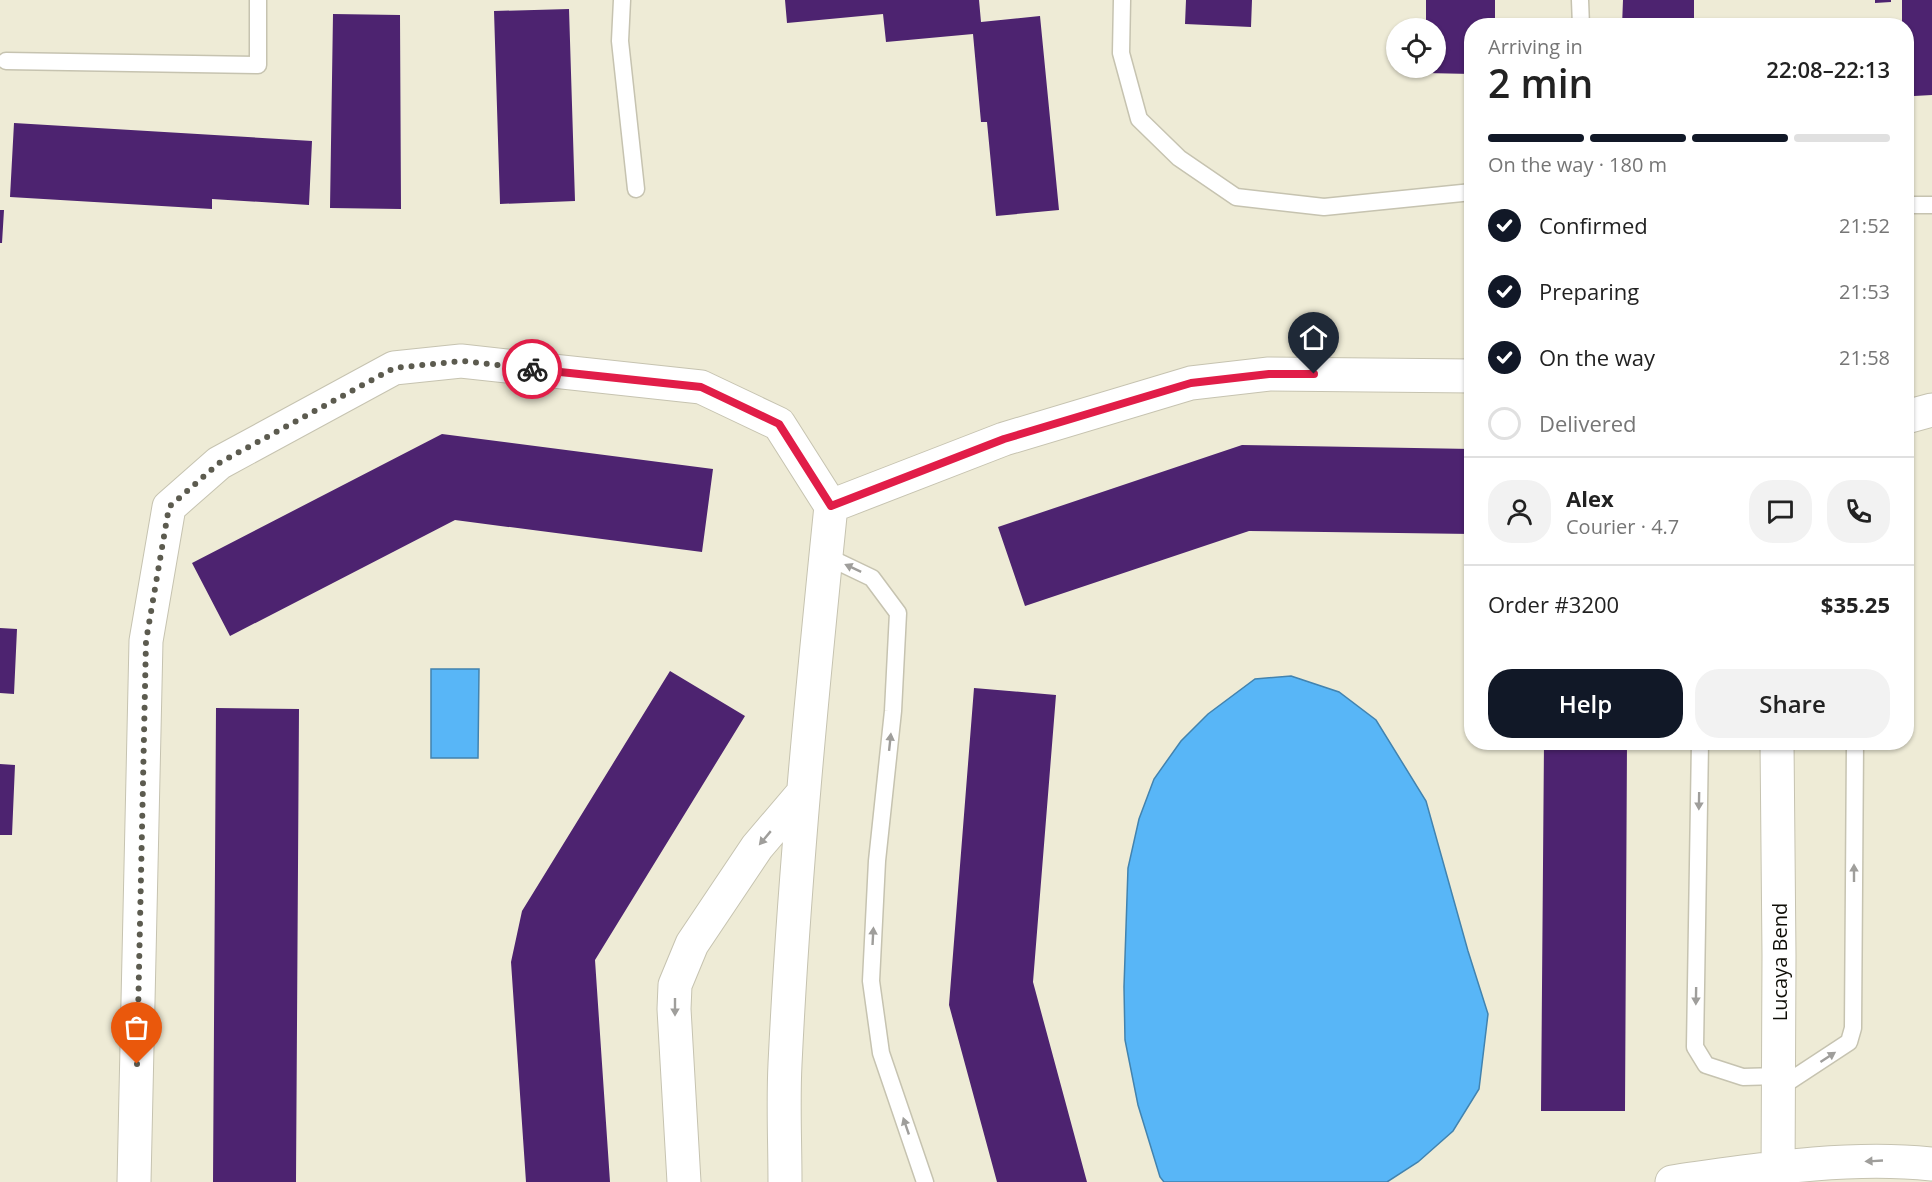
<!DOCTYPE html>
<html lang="en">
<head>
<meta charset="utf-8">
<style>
	body { margin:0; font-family:"Open Sans",sans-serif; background:#f2f2f2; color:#222; height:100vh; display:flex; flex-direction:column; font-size:22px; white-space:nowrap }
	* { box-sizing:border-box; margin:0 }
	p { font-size:20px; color:#767676 }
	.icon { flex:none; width:33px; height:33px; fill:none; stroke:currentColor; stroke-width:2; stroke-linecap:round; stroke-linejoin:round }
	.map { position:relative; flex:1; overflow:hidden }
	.sheet { position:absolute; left:1464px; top:18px; width:450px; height:732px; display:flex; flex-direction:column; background:#fff; border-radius:24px; box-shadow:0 2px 4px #0004 }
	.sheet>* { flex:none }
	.tools { position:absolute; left:1386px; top:18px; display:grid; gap:12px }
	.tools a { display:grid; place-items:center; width:60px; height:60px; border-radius:50%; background:#fff; box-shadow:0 2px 4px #0004; font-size:30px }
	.pin { position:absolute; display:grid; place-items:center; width:51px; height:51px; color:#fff; margin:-62px -26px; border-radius:50% 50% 50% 0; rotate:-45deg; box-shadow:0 0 6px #0007 }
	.pin .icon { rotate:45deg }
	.courier { position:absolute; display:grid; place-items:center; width:60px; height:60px; margin:-30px; border:4px solid #e11d48; border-radius:50%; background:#fff; color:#222; box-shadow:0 2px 8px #0007 }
	.summary em { font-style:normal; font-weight:600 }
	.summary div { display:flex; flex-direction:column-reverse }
	.summary { display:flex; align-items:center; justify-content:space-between; height:102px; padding:0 24px }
	h1 { font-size:39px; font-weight:600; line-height:45px }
	.bar { display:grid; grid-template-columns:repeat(4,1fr); gap:9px 6px; align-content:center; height:72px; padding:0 24px }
	.bar i { height:8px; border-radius:4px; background:#e0e0e0 }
	.bar .selected { background:#111827 }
	.bar p { grid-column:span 4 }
	.line { display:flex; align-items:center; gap:15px; padding:0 24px; border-top:2px solid #e0e0e0 }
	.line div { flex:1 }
	.round { display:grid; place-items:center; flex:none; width:63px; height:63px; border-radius:24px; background:#f2f2f2 }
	ol { padding:0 24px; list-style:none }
	li { display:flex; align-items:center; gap:18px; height:66px }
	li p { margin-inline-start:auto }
	li .icon { padding:6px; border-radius:50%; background:#111827; color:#fff; stroke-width:4 }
	li:last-child { color:#767676 }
	li i { width:33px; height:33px; border:3px solid #e0e0e0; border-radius:50% }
	.primary-button { display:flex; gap:12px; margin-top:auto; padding:12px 24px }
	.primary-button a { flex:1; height:69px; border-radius:24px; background:#111827; color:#fff; font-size:24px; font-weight:600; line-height:69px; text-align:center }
	.primary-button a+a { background:#f2f2f2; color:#222 }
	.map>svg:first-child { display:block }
	.water { fill:#58b6f7; stroke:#4283af; stroke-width:1.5 }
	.building { fill:#4d2370 }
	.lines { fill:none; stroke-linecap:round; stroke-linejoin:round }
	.lane-casing { stroke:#c6c3b0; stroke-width:19 }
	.street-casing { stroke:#c6c3b0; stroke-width:35 }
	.lane { stroke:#fff; stroke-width:16 }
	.street { stroke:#fff; stroke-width:33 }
	.oneway { fill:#9f9e9b }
	.done { stroke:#5c5b4f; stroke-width:6; stroke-dasharray:0 10.8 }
	.route { stroke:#e11d48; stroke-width:8 }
	.labels { text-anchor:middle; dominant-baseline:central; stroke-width:6; stroke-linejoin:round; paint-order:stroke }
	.street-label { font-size:20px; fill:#0e0d06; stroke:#fff }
</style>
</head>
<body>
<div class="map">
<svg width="1932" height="1182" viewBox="0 0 1932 1182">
	<rect width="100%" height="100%" fill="#eeebd6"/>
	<path class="water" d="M 431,669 L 479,669 L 478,758 L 431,758 Z
		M 1291,676 L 1339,692 L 1376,720 L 1426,801 L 1468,951 L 1488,1014 L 1479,1089 L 1453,1131 L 1418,1162 L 1387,1182 L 1164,1182 L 1160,1177 L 1138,1105 L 1125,1040 L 1124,987 L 1128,868 L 1139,819 L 1154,779 L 1181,741 L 1208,714 L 1255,679 Z"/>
	<path class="building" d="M 785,0 L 979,0 L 981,22 L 1040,16 L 1059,210 L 996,216 L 987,122 L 981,122 L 973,34 L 886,42 L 883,14 L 787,23 Z
		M 1186,0 L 1252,0 L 1251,27 L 1185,24 Z
		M 1426,0 L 1495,0 L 1495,26 L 1472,26 L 1472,74 L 1425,73 L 1425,68 L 1436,68 L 1436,28 L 1426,28 Z
		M 1623,0 L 1694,0 L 1694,26 L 1622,26 Z
		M 1875,0 L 1891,0 L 1891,2 L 1875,3 Z
		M 1902,0 L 1932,0 L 1932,95 L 1914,96 L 1913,51 L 1906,51 L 1906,26 L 1902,26 Z
		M 569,9 L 575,201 L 500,204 L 494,11 Z
		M 333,14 L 400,15 L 401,209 L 330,208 Z
		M 14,123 L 312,141 L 309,205 L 212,199 L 212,209 L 10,197 Z
		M 0,210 L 4,210 L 2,243 L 0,243 Z
		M 442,434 L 713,469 L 702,552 L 455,520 L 230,636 L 192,563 Z
		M 1242,445 L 1472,449 L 1472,534 L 1249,531 L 1025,606 L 998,527 Z
		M 0,628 L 17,629 L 14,694 L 0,693 Z
		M 670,671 L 745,716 L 595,960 L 610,1182 L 526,1182 L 511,962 L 522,911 Z
		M 974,688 L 1056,695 L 1033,982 L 1087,1182 L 997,1182 L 949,1005 Z
		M 216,708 L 299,709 L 296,1182 L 213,1182 Z
		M 1544,742 L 1627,742 L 1625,1111 L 1541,1111 Z
		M 0,764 L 15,765 L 12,835 L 0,835 Z"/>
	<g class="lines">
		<defs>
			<path id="lane" d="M 622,0 L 620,41 L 636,189
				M 1122,0 L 1121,53 L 1139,119 L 1179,158 L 1236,197 L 1324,207 L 1472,192
				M 1580,0 L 1581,26
				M 6,61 L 258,65 L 258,0
				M 1906,205 L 1932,205
				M 826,556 L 872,578 L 898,613 L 893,711 L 877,861 L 871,981 L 881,1053 L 925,1182
				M 1700,742 L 1695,1047 L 1706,1065 L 1743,1077 L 1779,1076
				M 1779,1088 L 1849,1042 L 1853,1028 L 1855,742"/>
			<path id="street" d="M 1906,417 L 1932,410
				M 1777,742 L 1779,955 L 1778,1182
				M 134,1182 L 146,641 L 169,507 L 219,463 L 394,368 L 461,361 L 701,387 L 779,424 L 831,506 L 1004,439 L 1191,383 L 1269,374 L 1472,376
				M 684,1182 L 674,1009 L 675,985 L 692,944 L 757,847 L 803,793
				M 785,1182 C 785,1143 783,1103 785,1064 C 794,877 812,692 831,506
				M 1672,1182 C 1757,1170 1845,1155 1932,1164"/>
		</defs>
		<use href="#lane" class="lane-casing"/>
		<use href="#street" class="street-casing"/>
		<use href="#lane" class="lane"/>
		<use href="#street" class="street"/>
	</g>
	<defs><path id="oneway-solid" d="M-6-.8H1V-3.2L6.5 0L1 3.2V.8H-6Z" transform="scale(1.5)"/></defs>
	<g class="oneway">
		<use href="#oneway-solid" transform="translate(853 568) rotate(-155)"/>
		<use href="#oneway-solid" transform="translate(890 742) rotate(-84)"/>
		<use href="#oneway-solid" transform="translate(1699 801) rotate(91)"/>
		<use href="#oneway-solid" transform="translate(765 838) rotate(130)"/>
		<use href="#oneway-solid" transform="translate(1854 873) rotate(-90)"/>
		<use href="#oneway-solid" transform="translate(873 936) rotate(-87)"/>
		<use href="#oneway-solid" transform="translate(1696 996) rotate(91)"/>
		<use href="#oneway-solid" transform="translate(675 1007) rotate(90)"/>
		<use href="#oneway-solid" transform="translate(1828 1057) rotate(-33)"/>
		<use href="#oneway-solid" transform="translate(906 1126) rotate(-109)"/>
		<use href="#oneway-solid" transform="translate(1874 1161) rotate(177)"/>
	</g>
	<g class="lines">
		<path class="done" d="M 137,1064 L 146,641 L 169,507 L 219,463 L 394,368 L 462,361 L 532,369"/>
		<path class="route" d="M 532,369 L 701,387 L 779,424 L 831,506 L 1004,439 L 1191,383 L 1269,374 L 1314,374"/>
	</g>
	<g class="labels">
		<g class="street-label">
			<text transform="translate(1779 962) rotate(-90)">Lucaya Bend</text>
		</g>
	</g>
</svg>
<div class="tools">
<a><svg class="icon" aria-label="locate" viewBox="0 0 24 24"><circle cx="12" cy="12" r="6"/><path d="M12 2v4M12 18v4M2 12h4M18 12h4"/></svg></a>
</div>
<div class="pin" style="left:137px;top:1064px;background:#ea580c"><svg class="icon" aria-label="bag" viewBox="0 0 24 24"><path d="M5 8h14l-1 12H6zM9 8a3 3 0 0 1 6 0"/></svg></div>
<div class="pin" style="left:1314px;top:374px;background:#1f2937"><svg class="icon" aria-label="home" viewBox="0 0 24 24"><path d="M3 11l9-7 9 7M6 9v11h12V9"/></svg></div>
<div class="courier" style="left:532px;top:369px"><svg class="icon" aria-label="bike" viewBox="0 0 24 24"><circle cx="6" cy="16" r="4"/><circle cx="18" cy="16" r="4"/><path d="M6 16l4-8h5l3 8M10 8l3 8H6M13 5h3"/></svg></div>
<section class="sheet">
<div class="summary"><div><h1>2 min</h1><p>Arriving in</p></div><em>22:08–22:13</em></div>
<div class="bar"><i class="selected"></i><i class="selected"></i><i class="selected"></i><i></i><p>On the way · 180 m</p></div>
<ol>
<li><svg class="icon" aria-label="check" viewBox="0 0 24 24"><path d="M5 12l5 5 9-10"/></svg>Confirmed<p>21:52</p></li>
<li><svg class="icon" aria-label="check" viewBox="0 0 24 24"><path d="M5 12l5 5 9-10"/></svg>Preparing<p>21:53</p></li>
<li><svg class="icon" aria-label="check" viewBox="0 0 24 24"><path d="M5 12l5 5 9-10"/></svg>On the way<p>21:58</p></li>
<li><i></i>Delivered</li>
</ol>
<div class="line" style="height:108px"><a class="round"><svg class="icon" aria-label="person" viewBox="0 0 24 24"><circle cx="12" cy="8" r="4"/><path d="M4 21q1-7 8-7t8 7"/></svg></a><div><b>Alex</b><p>Courier · 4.7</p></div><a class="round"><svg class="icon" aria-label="chat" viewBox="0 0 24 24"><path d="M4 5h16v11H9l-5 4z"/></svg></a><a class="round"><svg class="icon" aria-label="phone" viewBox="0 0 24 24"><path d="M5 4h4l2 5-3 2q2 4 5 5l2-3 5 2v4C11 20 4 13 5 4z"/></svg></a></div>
<div class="line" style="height:78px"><div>Order #3200</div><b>$35.25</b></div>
<div class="primary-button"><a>Help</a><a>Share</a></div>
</section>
</div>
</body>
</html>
